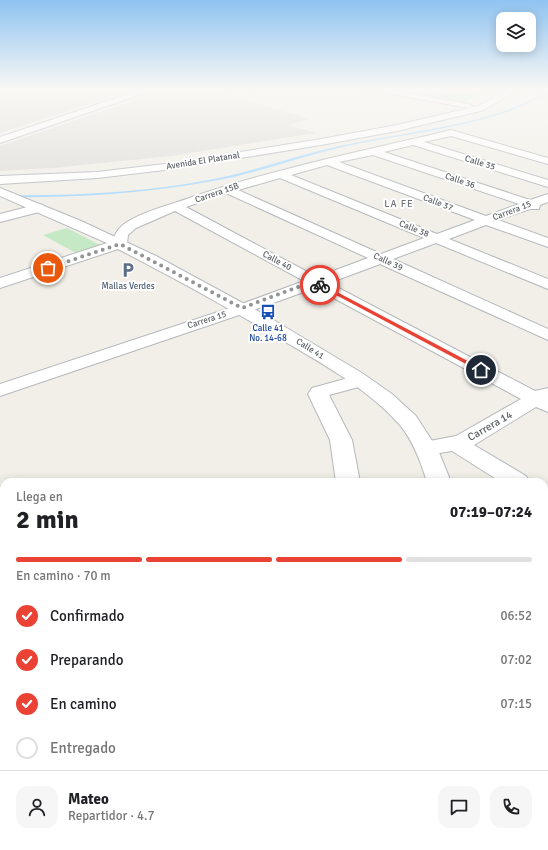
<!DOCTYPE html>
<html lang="es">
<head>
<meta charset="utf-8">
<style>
	body { margin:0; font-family:Signika,sans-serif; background:#f6f6f6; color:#202124; height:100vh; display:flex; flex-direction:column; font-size:15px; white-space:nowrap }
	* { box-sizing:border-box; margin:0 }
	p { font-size:13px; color:#757577 }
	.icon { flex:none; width:22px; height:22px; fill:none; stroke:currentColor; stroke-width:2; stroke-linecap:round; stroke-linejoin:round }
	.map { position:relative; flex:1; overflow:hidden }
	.drawer { position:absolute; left:0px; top:478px; width:548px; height:372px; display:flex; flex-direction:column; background:#fff; border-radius:12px 12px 0 0; box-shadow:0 2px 10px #0003 }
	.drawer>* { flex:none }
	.fabs { position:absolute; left:496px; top:12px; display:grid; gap:8px }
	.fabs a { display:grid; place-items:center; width:40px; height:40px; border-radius:8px; background:#fff; box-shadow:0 2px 10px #0003; font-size:20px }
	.pin { position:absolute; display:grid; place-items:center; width:34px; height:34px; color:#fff; margin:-17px; border:2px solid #fff; border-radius:50%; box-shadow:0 1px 4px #0007 }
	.courier { position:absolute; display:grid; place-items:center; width:40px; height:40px; margin:-20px; border:3px solid #ea4335; border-radius:50%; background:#fff; color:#222; box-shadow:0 1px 5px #0007 }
	.summary em { font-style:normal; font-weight:700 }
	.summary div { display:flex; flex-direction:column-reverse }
	.summary { display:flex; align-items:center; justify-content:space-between; height:68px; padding:0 16px }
	h1 { font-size:26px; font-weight:700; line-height:30px }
	.bar { display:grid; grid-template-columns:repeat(4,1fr); gap:6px 4px; align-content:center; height:48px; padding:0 16px }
	.bar i { height:5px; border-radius:3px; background:#e0e0e0 }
	.bar .current { background:#ea4335 }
	.bar p { grid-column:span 4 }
	.line { display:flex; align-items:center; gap:10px; padding:0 16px; border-top:1px solid #e0e0e0 }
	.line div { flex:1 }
	.round { display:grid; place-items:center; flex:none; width:42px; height:42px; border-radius:12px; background:#f6f6f6 }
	ol { padding:0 16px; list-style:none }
	li { display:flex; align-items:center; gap:12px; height:44px }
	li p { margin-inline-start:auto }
	li .icon { padding:4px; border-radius:50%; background:#ea4335; color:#fff; stroke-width:4 }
	li:last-child { color:#757577 }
	li i { width:22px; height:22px; border:2px solid #e0e0e0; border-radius:50% }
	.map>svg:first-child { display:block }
	.industrial { fill:#e0deda }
	.green { fill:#c5e8c5 }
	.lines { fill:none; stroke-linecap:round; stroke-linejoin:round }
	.stream { fill:#aadaff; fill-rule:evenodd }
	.street-casing { stroke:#b5b8bc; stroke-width:2 }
	.secondary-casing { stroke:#b6babf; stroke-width:2 }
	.street { fill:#fff; fill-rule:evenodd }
	.secondary { fill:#fff; fill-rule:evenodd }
	.route { fill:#ea4335 }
	.done { stroke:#929495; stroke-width:4; stroke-dasharray:0 7.2 }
	.labels { text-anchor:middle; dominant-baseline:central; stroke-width:4; stroke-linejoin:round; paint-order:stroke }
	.far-street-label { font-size:9px; fill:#5f6368; stroke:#fff }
	.far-service-label { font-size:9px; fill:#4e5e75; stroke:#fff }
	.far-transit-label { font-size:9px; fill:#164399; stroke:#fff }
	.far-neighbourhood-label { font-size:10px; letter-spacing:1px; fill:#70757a; stroke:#fff }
	.street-label { font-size:11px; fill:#5f6368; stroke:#fff }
</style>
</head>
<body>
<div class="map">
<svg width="548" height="850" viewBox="0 0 548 850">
	<rect width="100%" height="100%" fill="#f1efe8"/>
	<path class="industrial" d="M 0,88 L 138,88 L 0,133 Z
		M 171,88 L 202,88 L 310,119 L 287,125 L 316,133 L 171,156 L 52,168 L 0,171 L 0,146 Z"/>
	<path class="green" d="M 449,88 L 496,88 L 463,103 L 428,98 Z
		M 67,228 L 100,245 L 76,253 L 43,235 Z"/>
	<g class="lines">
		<path class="stream" d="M 441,88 L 445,88 L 422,99 L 420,98 Z
			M 548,92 L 548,94 C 533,101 517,109 501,114 C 451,130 399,135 347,146 C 302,156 259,173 213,181 C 143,194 71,198 0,197 L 0,195 C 72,196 144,193 214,179 C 255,171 294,156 335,147 C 381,137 428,131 474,120 C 491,116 507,110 523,104 C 532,100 540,96 548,92 Z"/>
		<defs>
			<path id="street" d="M 359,88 L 378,88 L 469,104 L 473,106 L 469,108 Z
				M 451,130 L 548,158 L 548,164 L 451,136 L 424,142 L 548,180 L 548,187 L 413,145 L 384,152 L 530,200 L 548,194 L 548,202 L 540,205 L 539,209 L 530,209 L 498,220 L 548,238 L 548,247 L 486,225 L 449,239 L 548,279 L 548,289 L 436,243 L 393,259 L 548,329 L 548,340 L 380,264 L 329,283 L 535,391 L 548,388 L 548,412 L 536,407 L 474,445 L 526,476 L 530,482 L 501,482 L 452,451 L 427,455 L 419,453 L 416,448 L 419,443 L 456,436 L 521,399 L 315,288 L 248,312 L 0,396 L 0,384 L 236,306 L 304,281 L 175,211 L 136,228 L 128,235 L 127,244 L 125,247 L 120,248 L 115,247 L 113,244 C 114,234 118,228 127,222 C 146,210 171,205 192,197 C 277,168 364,151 451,130 ZM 373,155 L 519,204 L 486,216 L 339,162 ZM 327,165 L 475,220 L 437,234 L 291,175 ZM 280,178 L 424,238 L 381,254 L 238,190 ZM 226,193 L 368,258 L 317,277 L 186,207 Z
				M 39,204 L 43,205 L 45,208 L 43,211 L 0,222 L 0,214 Z
				M 359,375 L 366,377 L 369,381 L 366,385 L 329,395 L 352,440 L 360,482 L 336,482 L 330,440 L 308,394 L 312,388 Z
				M 544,490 L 548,491 L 548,509 L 544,508 Z
				M 0,556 L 4,556 L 4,576 L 0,576 Z
				M 544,607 L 548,608 L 548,635 L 544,634 Z
				M 82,846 L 120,846 L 120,850 L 82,850 Z
				M 426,846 L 471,846 L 473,850 L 428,850 Z"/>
			<path id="secondary" d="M 146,88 L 159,88 L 0,143 L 0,137 Z
				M 510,88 L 521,88 L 484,110 L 397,131 L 321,145 L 173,169 L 97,178 L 0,184 L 0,176 L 97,172 L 173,163 L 321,139 L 397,125 L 478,106 Z
				M 0,188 L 81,221 L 156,256 L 265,315 L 362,373 L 392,394 L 416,416 L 438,450 L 451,482 L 427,482 C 421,462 413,441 400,425 C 368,389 323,364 282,340 C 229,308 174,278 118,249 L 0,288 L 0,278 L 107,243 L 0,196 Z
				M 395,846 L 435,846 L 437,850 L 397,850 Z"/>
		</defs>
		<use href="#street" class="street-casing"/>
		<use href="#secondary" class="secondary-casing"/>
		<use href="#street" class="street"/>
		<use href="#secondary" class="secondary"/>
	</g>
	<linearGradient id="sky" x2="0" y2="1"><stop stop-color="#8fc3f1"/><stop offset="0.43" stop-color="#f9f8f5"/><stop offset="1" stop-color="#f9f8f5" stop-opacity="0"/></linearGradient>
	<rect width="548" height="207" fill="url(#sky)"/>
	<path class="route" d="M 320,283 L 483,369 L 484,370 L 479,371 L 319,286 Z"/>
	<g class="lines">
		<path class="done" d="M 48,268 L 120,244 L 242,308 L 314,281 L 320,285"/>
	</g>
	<defs>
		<symbol id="parking-bare" viewBox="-9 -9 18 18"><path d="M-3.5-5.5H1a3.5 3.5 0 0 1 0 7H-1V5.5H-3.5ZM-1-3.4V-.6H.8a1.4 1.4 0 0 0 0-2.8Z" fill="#5c6f8a" stroke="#fff" stroke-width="2.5" paint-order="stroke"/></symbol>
		<symbol id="bus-bare" viewBox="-9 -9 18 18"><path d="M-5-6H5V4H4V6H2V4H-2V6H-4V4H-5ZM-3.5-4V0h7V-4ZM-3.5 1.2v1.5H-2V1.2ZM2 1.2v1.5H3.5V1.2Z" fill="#1a4fb4" stroke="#fff" stroke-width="2.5" paint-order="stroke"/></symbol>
	</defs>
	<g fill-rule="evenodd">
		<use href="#parking-bare" x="117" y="259" width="22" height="22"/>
		<use href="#bus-bare" x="257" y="301" width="22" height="22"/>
	</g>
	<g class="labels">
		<g class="far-street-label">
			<text transform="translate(203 161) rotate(-9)">Avenida El Platanal</text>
			<text transform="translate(480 163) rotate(17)">Calle 35</text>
			<text transform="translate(460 181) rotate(19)">Calle 36</text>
			<text transform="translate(217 193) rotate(-19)">Carrera 15B</text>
			<text transform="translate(438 203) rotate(21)">Calle 37</text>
			<text transform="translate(512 211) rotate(-21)">Carrera 15</text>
			<text transform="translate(414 229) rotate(22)">Calle 38</text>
			<text transform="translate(277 261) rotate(28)">Calle 40</text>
			<text transform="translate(388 262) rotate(25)">Calle 39</text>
			<text transform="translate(207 320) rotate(-18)">Carrera 15</text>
			<text transform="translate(310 349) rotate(32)">Calle 41</text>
		</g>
		<g class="far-service-label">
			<text x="128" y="286">Mallas Verdes</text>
		</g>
		<g class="far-transit-label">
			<text x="268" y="328">Calle 41<tspan x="268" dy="10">No. 14-68</tspan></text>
		</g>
		<g class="far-neighbourhood-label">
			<text x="399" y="204">LA FE</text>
		</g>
		<g class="street-label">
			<text transform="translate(490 426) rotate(-30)">Carrera 14</text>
		</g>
	</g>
</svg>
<div class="fabs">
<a><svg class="icon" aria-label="layers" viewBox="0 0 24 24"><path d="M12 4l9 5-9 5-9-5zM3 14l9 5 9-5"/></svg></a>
</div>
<div class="pin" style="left:48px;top:268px;background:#ea580c"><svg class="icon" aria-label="bag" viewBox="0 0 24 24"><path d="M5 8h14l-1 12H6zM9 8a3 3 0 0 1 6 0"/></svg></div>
<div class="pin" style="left:481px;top:370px;background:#1f2937"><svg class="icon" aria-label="home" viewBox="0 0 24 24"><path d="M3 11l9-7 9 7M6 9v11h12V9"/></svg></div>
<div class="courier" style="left:320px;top:285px"><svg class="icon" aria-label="bike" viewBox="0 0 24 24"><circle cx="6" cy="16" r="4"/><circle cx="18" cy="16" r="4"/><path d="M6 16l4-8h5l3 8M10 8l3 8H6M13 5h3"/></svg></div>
<section class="drawer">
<div class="summary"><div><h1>2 min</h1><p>Llega en</p></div><em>07:19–07:24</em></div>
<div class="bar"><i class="current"></i><i class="current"></i><i class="current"></i><i></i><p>En camino · 70 m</p></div>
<ol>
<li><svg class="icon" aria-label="check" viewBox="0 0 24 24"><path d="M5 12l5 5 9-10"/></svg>Confirmado<p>06:52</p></li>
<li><svg class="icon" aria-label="check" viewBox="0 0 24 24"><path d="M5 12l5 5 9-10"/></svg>Preparando<p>07:02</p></li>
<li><svg class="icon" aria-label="check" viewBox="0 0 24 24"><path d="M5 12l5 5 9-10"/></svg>En camino<p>07:15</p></li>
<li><i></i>Entregado</li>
</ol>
<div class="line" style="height:72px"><a class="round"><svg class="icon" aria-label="person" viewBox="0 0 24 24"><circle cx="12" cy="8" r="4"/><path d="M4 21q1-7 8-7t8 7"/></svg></a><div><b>Mateo</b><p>Repartidor · 4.7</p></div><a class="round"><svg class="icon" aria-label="chat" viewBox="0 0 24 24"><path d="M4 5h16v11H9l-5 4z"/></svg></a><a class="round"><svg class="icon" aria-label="phone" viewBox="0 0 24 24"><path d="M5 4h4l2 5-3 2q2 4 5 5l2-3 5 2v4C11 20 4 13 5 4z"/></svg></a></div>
</section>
</div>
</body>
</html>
